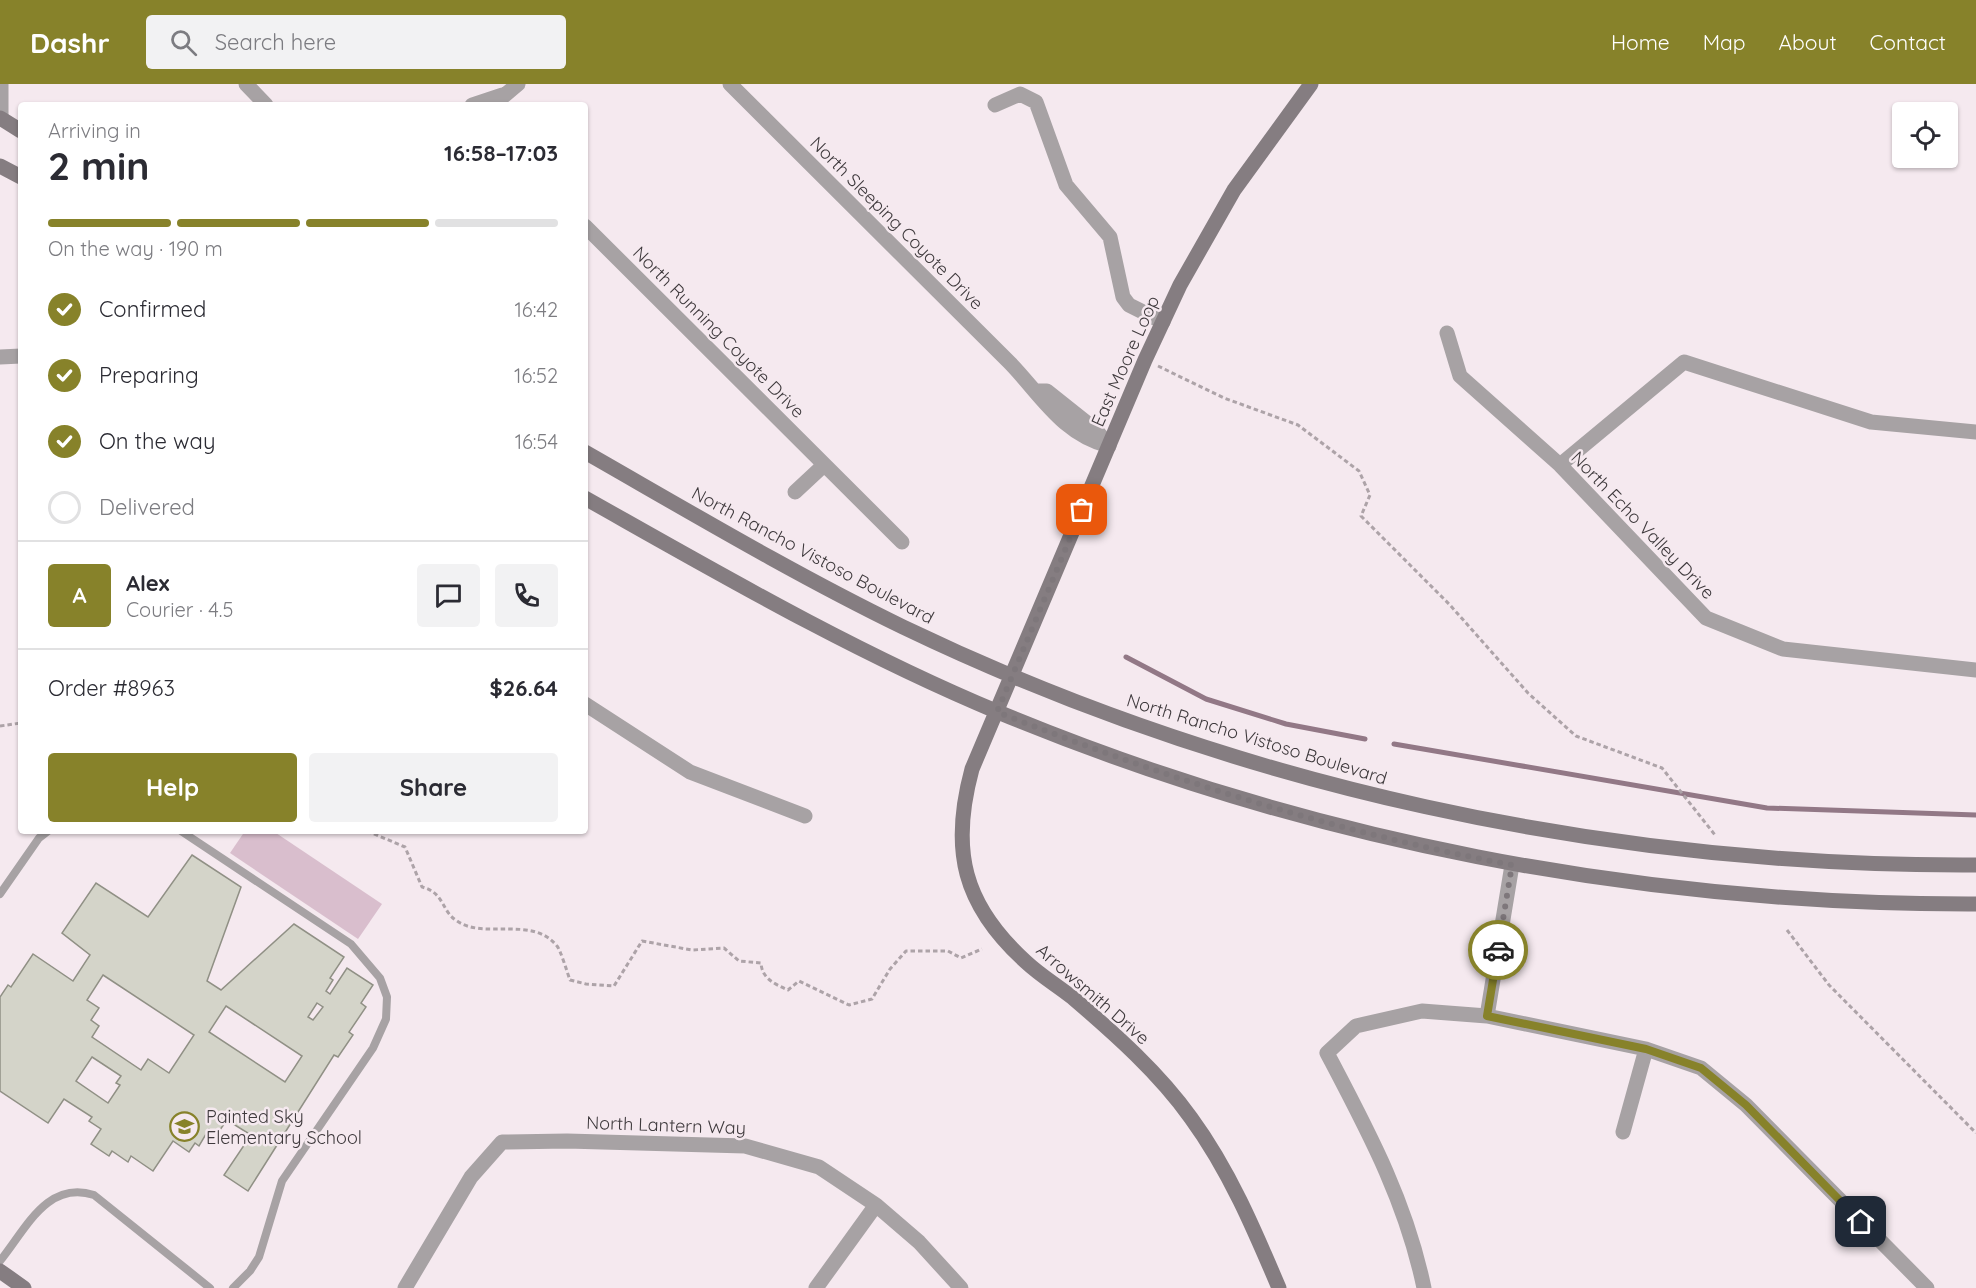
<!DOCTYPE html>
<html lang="en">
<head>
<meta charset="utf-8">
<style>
	body { margin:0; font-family:Quicksand,sans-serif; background:#f2f2f3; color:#2b2b33; height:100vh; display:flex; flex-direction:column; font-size:22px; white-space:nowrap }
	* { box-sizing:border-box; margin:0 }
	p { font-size:20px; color:#7c7c81 }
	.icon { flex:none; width:33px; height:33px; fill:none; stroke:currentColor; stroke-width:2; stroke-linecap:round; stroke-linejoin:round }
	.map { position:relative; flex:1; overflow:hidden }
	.details { position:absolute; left:18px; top:18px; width:570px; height:732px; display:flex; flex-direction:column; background:#fff; border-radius:6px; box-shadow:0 2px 4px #0004 }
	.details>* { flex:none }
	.tools { position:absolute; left:1892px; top:18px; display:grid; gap:12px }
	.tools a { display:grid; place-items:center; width:66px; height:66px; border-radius:6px; background:#fff; box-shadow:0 2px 4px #0004; font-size:30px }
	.pin { position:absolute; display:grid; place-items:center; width:51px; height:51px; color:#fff; margin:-26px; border-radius:12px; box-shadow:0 3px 9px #0006 }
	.courier { position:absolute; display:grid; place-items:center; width:60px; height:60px; margin:-30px; border:4px solid #87822a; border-radius:50%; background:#fff; color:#222; box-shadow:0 2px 8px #0007 }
	.head em { font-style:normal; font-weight:700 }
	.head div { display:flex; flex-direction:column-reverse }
	.head { display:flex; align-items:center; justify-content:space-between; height:102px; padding:0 30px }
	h1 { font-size:39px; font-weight:700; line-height:45px }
	.bar { display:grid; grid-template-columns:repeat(4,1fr); gap:9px 6px; align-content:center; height:72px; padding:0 30px }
	.bar i { height:8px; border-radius:4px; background:#e1e1e2 }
	.bar .current { background:#87822a }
	.bar p { grid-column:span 4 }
	.line { display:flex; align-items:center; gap:15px; padding:0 30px; border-top:2px solid #e1e1e2 }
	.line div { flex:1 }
	.round { display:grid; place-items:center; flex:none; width:63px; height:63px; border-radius:6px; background:#f2f2f3 }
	ol { padding:0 30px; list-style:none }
	li { display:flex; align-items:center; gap:18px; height:66px }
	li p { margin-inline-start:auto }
	li .icon { padding:6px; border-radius:50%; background:#87822a; color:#fff; stroke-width:4 }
	li:last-child { color:#7c7c81 }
	li i { width:33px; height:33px; border:3px solid #e1e1e2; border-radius:50% }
	.primary-button { display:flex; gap:12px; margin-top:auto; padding:12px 30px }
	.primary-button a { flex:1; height:69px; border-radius:6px; background:#87822a; color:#fff; font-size:24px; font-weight:700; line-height:69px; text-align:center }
	.primary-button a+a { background:#f2f2f3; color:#2b2b33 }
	header { display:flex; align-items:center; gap:36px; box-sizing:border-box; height:84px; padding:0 30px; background:#87822a; color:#fff }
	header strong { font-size:28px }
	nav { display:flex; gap:33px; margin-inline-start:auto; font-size:21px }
	.search { width:420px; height:54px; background:#f2f2f3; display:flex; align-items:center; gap:15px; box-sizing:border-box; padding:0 21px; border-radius:6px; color:#7c7c81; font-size:22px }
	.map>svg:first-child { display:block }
	.green { fill:#d9becd }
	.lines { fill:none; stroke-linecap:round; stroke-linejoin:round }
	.stream { stroke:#927886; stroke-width:5 }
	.building { fill:#d4d4c9; stroke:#909085; stroke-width:1.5; fill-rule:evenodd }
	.path { stroke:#ada3a8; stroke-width:3; stroke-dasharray:4.5 3; stroke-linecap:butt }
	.lane { stroke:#a7a2a4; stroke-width:8 }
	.street { stroke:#a7a2a4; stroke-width:15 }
	.secondary { stroke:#857d81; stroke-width:15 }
	.done { stroke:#7e777b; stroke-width:6; stroke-dasharray:0 10.8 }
	.route { stroke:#87822a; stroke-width:8 }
	.labels { text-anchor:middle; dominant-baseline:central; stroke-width:5; stroke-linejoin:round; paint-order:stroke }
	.street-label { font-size:18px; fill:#3e393c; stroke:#f5e9ef }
	.poi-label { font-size:18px; fill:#3e393c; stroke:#f5e9ef; text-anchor:start }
</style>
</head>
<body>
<header>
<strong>Dashr</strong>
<div class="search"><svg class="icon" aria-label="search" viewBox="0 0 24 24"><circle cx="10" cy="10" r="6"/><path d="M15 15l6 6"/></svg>Search here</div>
<nav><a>Home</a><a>Map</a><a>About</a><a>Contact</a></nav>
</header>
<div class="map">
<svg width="1976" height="1204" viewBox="0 0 1976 1204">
	<rect width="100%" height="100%" fill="#f5e9ef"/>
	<path class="green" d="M 245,747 L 273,747 L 382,820 L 358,855 L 230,769 Z"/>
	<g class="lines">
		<path class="stream" d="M 1126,573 L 1206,615 L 1286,640 L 1365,655
			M 1394,660 L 1767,724 L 1976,731"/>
	</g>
	<path class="building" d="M 192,771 L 241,803 L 207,897 L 221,906 L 294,840 L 344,873 L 330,894 L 333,896 L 326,907 L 330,910 L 347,884 L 373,901 L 361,919 L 366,923 L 349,948 L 353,951 L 338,973 L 334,971 L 248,1107 L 224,1091 L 251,1051 L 227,1036 L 217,1050 L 209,1045 L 199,1062 L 195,1059 L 189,1068 L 173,1057 L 153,1087 L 131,1072 L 128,1078 L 112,1067 L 109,1072 L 91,1060 L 101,1045 L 89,1037 L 92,1033 L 64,1015 L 48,1039 L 0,1007 L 0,913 L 8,901 L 11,903 L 33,870 L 73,897 L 90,871 L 62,849 L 96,799 L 148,833 ZM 103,891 L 194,951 L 169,989 L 148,975 L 141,986 L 92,953 L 99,942 L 91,936 L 99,924 L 87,916 ZM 317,919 L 323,923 L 313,936 L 308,933 ZM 226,922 L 302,972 L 285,998 L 209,948 ZM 92,973 L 121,992 L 116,999 L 120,1001 L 108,1019 L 76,997 Z"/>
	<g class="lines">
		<path class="path" d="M 1158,282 L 1224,314 L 1298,341 L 1359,387 L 1370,411 L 1361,432 L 1450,521 L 1528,609 L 1576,652 L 1662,684 L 1715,751
			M 0,642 L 21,639
			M 367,747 L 405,763 L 422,803 C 445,809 441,827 457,837 C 484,856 532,831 557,862 C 561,867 567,888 570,896 L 586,900 L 614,902 L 642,857 L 692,866 L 724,864 L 739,877 L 761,879 C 762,895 775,900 788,906 L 799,897 L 849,921 L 872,915 L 890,885 L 906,867 L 948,867 L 961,874 L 982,865
			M 1787,846 L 1829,901 L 1976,1049"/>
		<path class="lane" d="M 181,747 L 351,860 L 380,894 L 387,913 L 386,935 L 373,964 L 282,1097 L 259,1173 L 250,1187 L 233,1204
			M 0,810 L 39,754 L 48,747
			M 0,1177 C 26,1145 47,1096 94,1111 L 210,1204"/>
		<path class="street" d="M 1,0 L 1,35
			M 246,0 L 266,21
			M 730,0 L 1010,279 C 1041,311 1062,350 1109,362
			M 472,21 L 502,11
			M 493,21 L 518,0
			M 995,21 L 1020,10 L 1036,18 L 1066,101 L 1110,153 L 1123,213 L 1129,221 L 1163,238
			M 585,142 L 902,458
			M 1447,249 L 1460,292 L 1560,381 L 1706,534 L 1783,565 L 1976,586
			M 0,273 L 21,272
			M 1037,307 L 1047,307 L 1096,346 L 1109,362
			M 1560,381 L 1684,278 L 1871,338 L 1976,348
			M 795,408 L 824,381
			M 585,620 L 690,688 L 805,732
			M 1487,932 L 1512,781
			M 1623,1048 L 1646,965
			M 405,1204 L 471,1093 L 502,1058 L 567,1057 L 745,1062 L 819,1083 L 876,1121 L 919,1158 L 961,1204
			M 816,1204 L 876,1121
			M 1424,1204 C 1406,1117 1368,1047 1327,969 L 1356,942 L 1422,927 L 1487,932 L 1646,965 L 1701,984 L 1746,1021 L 1927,1204"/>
		<path class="secondary" d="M 0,34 L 21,47
			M 0,82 L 21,93
			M 585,368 C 690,428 794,490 903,543 C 1236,703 1606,783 1976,781
			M 585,414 C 720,490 854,568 998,628 C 1308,757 1640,821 1976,820
			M 0,1187 L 24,1204
			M 1279,1204 C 1254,1145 1229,1086 1191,1034 C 1159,989 1115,950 1073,914 C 1058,902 1041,892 1026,878 C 963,821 950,766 972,685 L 1145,276 L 1180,201 L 1234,106 L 1311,0"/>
	</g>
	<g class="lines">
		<path class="done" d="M 1082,426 L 997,628 C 1168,695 1331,747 1512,781 L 1498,866"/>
		<path class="route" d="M 1498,866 L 1487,932 L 1646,965 L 1701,984 L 1746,1021 L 1861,1138"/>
	</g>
	<defs>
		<symbol id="school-ring" viewBox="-11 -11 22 22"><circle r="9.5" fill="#f5e9ef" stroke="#87822a" stroke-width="1.5"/><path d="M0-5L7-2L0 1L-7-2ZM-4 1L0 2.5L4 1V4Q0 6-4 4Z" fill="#87822a"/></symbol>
	</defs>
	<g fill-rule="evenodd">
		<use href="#school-ring" x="168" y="1026" width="33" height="33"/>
	</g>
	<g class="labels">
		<g class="street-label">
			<text transform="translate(897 139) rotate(45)">North Sleeping Coyote Drive</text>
			<text transform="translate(719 248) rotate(45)">North Running Coyote Drive</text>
			<text transform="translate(1125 277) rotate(-66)">East Moore Loop</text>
			<text transform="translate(1643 441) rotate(46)">North Echo Valley Drive</text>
			<text transform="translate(813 471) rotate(28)">North Rancho Vistoso Boulevard</text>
			<text transform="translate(1257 655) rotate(17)">North Rancho Vistoso Boulevard</text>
			<text transform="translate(1093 910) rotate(41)">Arrowsmith Drive</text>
			<text transform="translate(666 1041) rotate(2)">North Lantern Way</text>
		</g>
		<g class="poi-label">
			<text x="206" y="1032">Painted Sky<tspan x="206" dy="21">Elementary School</tspan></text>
		</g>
	</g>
</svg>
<div class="tools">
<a><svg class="icon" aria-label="locate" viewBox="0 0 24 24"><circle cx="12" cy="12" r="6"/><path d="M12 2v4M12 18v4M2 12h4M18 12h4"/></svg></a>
</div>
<div class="pin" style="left:1082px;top:426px;background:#ea580c"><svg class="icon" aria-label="bag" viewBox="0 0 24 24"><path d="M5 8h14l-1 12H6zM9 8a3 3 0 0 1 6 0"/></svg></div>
<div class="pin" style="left:1861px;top:1138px;background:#1f2937"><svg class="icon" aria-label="home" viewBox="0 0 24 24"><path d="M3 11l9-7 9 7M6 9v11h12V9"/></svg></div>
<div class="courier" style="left:1498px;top:866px"><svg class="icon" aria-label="car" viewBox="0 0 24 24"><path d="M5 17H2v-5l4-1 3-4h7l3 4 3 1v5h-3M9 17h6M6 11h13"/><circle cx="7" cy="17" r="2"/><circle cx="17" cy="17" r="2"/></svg></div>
<section class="details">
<div class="head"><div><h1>2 min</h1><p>Arriving in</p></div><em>16:58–17:03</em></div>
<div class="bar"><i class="current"></i><i class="current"></i><i class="current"></i><i></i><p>On the way · 190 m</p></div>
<ol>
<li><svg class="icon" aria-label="check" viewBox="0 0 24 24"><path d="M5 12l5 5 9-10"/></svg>Confirmed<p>16:42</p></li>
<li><svg class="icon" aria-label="check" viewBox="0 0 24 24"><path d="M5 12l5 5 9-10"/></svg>Preparing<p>16:52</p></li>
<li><svg class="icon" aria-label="check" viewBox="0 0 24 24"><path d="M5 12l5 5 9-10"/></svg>On the way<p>16:54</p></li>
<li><i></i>Delivered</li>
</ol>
<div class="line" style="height:108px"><b class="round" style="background:#87822a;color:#fff">A</b><div><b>Alex</b><p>Courier · 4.5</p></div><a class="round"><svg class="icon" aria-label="chat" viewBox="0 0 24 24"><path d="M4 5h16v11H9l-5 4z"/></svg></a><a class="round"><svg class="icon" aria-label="phone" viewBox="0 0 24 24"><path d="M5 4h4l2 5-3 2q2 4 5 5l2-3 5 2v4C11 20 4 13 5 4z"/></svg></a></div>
<div class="line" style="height:78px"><div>Order #8963</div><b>$26.64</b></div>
<div class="primary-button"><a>Help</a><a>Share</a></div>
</section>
</div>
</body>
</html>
